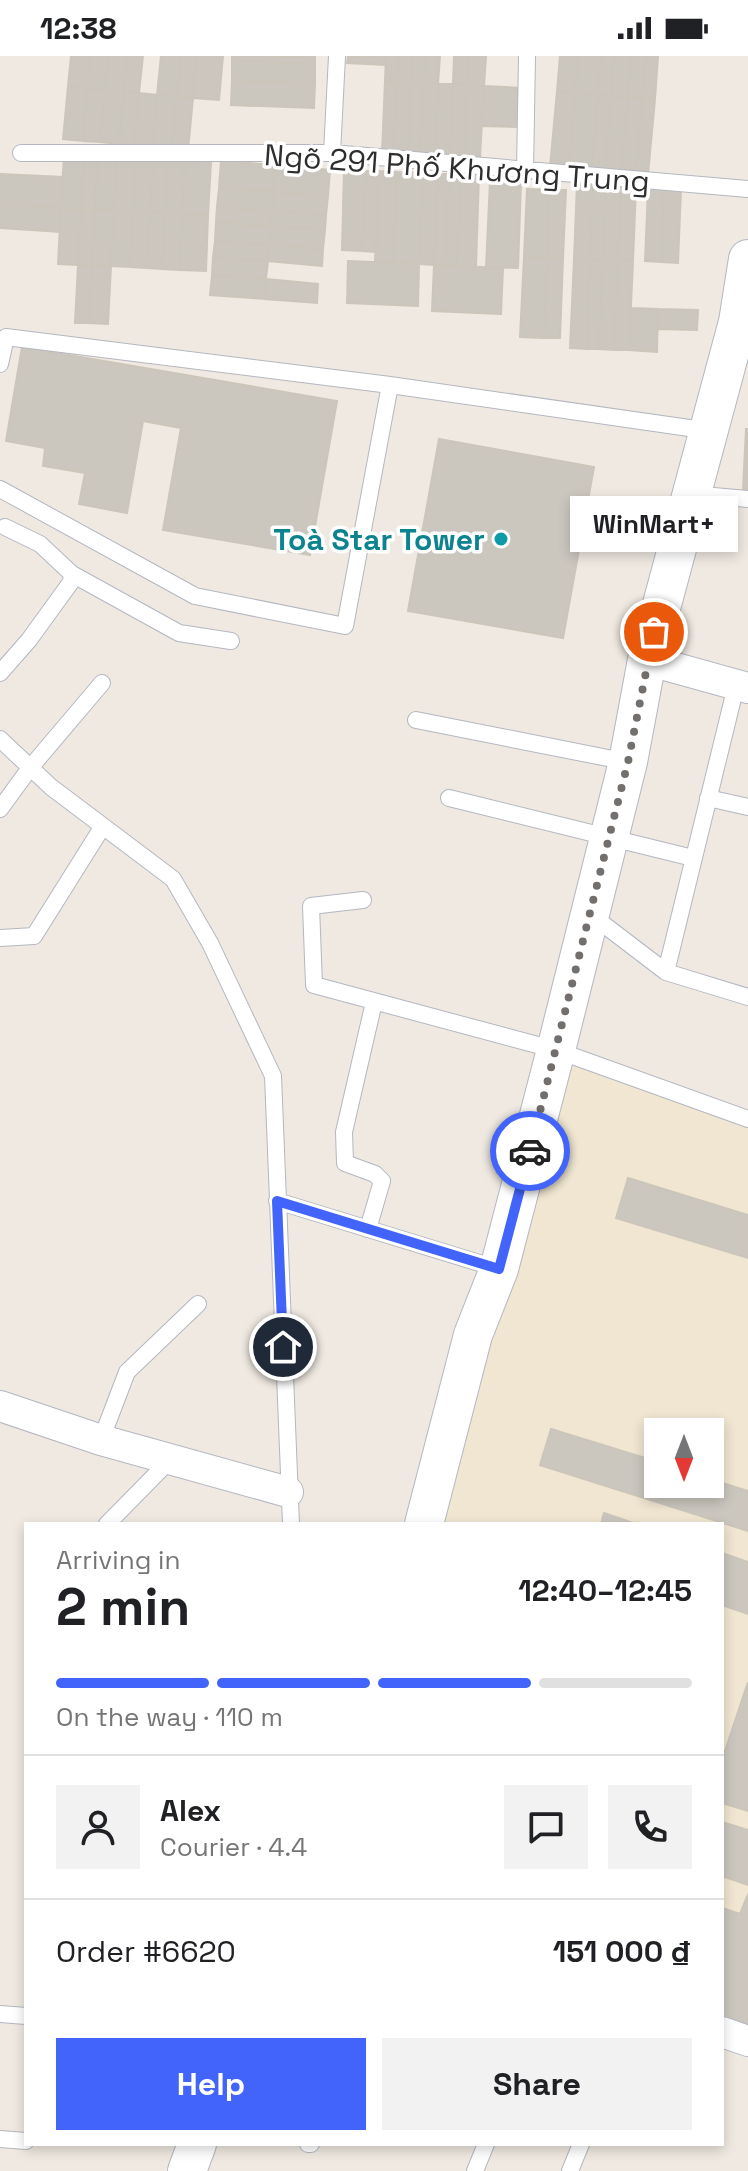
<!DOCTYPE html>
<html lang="en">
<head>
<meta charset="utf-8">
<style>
	body { margin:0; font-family:"Space Grotesk",sans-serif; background:#f2f2f2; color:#202124; height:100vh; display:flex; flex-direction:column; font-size:30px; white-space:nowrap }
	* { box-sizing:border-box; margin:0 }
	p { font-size:26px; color:#757577 }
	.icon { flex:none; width:44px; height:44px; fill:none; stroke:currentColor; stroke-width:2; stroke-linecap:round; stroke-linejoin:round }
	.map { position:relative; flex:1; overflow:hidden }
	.panel { position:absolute; left:24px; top:1466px; width:700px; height:624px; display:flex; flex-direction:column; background:#fff; border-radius:0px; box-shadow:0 4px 12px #0003 }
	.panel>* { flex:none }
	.needle { width:52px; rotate:180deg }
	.buttons { position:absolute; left:644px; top:1362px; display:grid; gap:16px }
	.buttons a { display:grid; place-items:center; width:80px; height:80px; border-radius:0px; background:#fff; box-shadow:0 4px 12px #0003; font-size:40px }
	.pin { position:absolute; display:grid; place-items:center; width:68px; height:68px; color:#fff; margin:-34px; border:4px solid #fff; border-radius:50%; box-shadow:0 2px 8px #0007 }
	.courier { position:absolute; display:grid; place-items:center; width:80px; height:80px; margin:-40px; border:6px solid #4264fb; border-radius:50%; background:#fff; color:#222; box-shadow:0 2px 10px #0007 }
	.bubble { position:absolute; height:56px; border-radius:0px; background:#fff; box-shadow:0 4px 12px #0003; font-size:26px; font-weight:700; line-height:56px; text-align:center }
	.summary em { font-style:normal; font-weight:700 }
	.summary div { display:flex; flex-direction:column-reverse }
	.summary { display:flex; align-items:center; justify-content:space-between; height:136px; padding:0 32px }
	h1 { font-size:52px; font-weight:700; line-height:60px }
	.bar { display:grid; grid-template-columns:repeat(4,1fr); gap:12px 8px; align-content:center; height:96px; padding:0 32px }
	.bar i { height:10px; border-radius:6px; background:#e0e0e0 }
	.bar .current { background:#4264fb }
	.bar p { grid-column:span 4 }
	.line { display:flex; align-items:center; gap:20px; padding:0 32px; border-top:2px solid #e0e0e0 }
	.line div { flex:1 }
	.round { display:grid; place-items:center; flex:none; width:84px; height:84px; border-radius:0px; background:#f2f2f2 }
	.action { display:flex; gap:16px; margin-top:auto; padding:16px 32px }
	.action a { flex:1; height:92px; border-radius:0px; background:#4264fb; color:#fff; font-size:32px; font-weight:700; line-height:92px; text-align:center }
	.action a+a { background:#f2f2f2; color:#202124 }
	.status { display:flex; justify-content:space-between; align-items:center; height:56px; padding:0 40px; background:#fff; direction:ltr }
	.status svg { height:22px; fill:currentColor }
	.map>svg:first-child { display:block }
	.education { fill:#f0e6d1; fill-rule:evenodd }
	.building { fill:#cbc7bf; stroke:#cbc5ba; stroke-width:2 }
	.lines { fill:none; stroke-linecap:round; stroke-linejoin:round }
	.service-casing { stroke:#b4b7c1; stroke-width:18 }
	.minor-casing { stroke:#b4b7c1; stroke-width:32 }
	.tertiary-casing { stroke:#b4b7c1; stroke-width:40 }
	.service { stroke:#fff; stroke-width:16 }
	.minor { stroke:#fff; stroke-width:30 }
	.tertiary { stroke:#fff; stroke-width:38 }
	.done { stroke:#726f6d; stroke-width:8; stroke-dasharray:0 14.4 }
	.route { stroke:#4264fb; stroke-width:10 }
	.culture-dot { fill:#0f9aa8; stroke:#fff; stroke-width:3 }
	.labels { text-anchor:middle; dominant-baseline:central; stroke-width:7; stroke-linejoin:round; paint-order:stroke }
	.street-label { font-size:30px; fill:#2e2e2e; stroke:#fff }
	.culture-label { font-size:30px; font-weight:bold; fill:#0d838f; stroke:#fff; text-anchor:end }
</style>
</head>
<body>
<div class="status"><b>12:38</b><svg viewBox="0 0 49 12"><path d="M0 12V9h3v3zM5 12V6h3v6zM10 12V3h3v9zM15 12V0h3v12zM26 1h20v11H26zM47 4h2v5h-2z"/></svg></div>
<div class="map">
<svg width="748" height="2115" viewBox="0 0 748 2115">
	<rect width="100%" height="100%" fill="#efe9e1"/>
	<path class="education" d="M 564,1006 L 748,1072 L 748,1977 L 722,1972 L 722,1468 L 434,1468 ZM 658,1376 L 710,1376 L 710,1428 L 658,1428 Z"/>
	<path class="building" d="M 71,0 L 90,0 L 87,32 L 68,30 Z
		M 90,0 L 108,0 L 105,34 L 87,32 Z
		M 108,0 L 127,0 L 124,35 L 105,34 Z
		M 127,0 L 143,0 L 139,37 L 124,35 Z
		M 161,0 L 181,0 L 177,40 L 157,39 Z
		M 181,0 L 196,0 L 193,42 L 177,40 Z
		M 196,0 L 223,0 L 219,44 L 193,42 Z
		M 232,0 L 315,0 L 315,8 L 232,5 Z
		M 348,0 L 386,0 L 386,9 L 347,7 Z
		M 386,0 L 398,0 L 397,26 L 385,25 Z
		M 398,0 L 413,0 L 411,26 L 397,26 Z
		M 413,0 L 425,0 L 424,27 L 411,26 Z
		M 425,0 L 440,0 L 438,28 L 424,27 Z
		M 454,0 L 469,0 L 467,29 L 453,28 Z
		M 469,0 L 486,0 L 484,30 L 467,29 Z
		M 560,0 L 578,0 L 575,37 L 557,35 Z
		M 578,0 L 601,0 L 598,39 L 575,37 Z
		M 601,0 L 614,0 L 611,40 L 598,39 Z
		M 614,0 L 631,0 L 628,41 L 611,40 Z
		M 631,0 L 646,0 L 642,42 L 628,41 Z
		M 646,0 L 658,0 L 655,43 L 642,42 Z
		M 232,5 L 315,8 L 315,27 L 232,24 Z
		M 232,24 L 315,27 L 314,52 L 231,49 Z
		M 385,25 L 397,26 L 393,98 L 382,97 Z
		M 397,26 L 411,26 L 408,99 L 393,98 Z
		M 411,26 L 424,27 L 420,99 L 408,99 Z
		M 424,27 L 438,28 L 435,100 L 420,99 Z
		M 438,28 L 453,28 L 450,101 L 435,100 Z
		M 453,28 L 467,29 L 464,101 L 450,101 Z
		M 467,29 L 484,30 L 480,102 L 464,101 Z
		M 68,30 L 87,32 L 83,85 L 63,83 Z
		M 484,30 L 522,32 L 520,71 L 482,70 Z
		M 87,32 L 105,34 L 100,86 L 83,85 Z
		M 105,34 L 124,35 L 119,88 L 100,86 Z
		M 124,35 L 139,37 L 134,89 L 119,88 Z
		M 557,35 L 575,37 L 569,113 L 550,111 Z
		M 139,37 L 157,39 L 153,91 L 134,89 Z
		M 575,37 L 598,39 L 592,115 L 569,113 Z
		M 157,39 L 177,40 L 172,93 L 153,91 Z
		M 598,39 L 611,40 L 605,116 L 592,115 Z
		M 177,40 L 193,42 L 188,94 L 172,93 Z
		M 611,40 L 628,41 L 621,117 L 605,116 Z
		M 628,41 L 642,42 L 636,118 L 621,117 Z
		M 642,42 L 655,43 L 648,119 L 636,118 Z
		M 64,98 L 84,99 L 81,153 L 61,152 Z
		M 84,99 L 98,100 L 95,153 L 81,153 Z
		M 98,100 L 117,101 L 114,154 L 95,153 Z
		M 117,101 L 136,102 L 133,155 L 114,154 Z
		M 136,102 L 153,103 L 150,156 L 133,155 Z
		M 153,103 L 168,103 L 165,157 L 150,156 Z
		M 168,103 L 185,104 L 182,158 L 165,157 Z
		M 185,104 L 211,106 L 208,159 L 182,158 Z
		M 221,105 L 275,109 L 273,136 L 219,132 Z
		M 275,109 L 330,114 L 328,140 L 273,136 Z
		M 344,114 L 366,115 L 362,195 L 342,194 Z
		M 366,115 L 379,115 L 376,196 L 362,195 Z
		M 379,115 L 397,116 L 393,207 L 375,206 Z
		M 397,116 L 423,117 L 419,208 L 393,207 Z
		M 423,117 L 438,118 L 434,209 L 419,208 Z
		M 0,118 L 63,121 L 61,152 L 0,148 Z
		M 438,118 L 449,118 L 445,209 L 434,209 Z
		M 449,118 L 461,119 L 457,210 L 445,209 Z
		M 461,119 L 479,119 L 476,211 L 457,210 Z
		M 490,125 L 521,127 L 518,212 L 486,211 Z
		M 577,128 L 593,129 L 590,203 L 574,203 Z
		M 593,129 L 606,130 L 603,204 L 590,203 Z
		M 606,130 L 621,130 L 618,204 L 603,204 Z
		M 621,130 L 636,131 L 633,205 L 618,204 Z
		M 219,132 L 273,136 L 272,155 L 217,151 Z
		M 648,132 L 664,132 L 661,206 L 645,205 Z
		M 664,132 L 681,133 L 678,207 L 661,206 Z
		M 527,133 L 549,134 L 547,202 L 524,201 Z
		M 549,134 L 566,134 L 563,202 L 547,202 Z
		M 273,136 L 328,140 L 326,159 L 272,155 Z
		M 0,148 L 61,152 L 60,176 L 0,172 Z
		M 217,151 L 272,155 L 270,170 L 216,166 Z
		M 61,152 L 81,153 L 78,209 L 58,208 Z
		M 81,153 L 95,153 L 92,209 L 78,209 Z
		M 95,153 L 114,154 L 111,210 L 92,209 Z
		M 114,154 L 133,155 L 130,211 L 111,210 Z
		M 133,155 L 150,156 L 146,212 L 130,211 Z
		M 272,155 L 326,159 L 325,174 L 270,170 Z
		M 150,156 L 165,157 L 162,213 L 146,212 Z
		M 165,157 L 182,158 L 180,214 L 162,213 Z
		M 182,158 L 208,159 L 206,215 L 180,214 Z
		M 216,166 L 270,170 L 269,189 L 215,185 Z
		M 270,170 L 325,174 L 323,193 L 269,189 Z
		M 215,185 L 269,189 L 268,205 L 213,201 Z
		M 269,189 L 323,193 L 322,210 L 268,205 Z
		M 213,201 L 268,205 L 266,223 L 212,219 Z
		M 524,201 L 547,202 L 544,282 L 520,281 Z
		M 547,202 L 563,202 L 560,282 L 544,282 Z
		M 574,203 L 590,203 L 587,293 L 570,292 Z
		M 590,203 L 603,204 L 599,293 L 587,293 Z
		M 603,204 L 618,204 L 614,294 L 599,293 Z
		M 618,204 L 633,205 L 629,294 L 614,294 Z
		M 348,205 L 419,208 L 418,250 L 347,247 Z
		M 78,209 L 92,209 L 89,267 L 75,267 Z
		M 92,209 L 111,210 L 108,268 L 89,267 Z
		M 434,209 L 503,212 L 501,258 L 432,255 Z
		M 212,219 L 266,223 L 265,243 L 210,239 Z
		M 266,223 L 318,228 L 317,247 L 265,243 Z
		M 631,252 L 658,253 L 657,296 L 629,294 Z
		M 658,253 L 698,254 L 697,274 L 658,273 Z
		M 22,291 L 337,345 L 310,499 L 163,474 L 181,372 L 143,365 L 127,457 L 79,448 L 85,417 L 43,410 L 45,392 L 6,385 Z
		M 746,373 L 748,373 L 748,435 L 743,434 Z
		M 439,383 L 594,411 L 563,582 L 408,555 Z
		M 628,1122 L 748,1159 L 748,1202 L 616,1162 Z
		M 551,1373 L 658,1406 L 658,1428 L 710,1428 L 710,1423 L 748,1435 L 748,1475 L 540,1409 Z
		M 604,1457 L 636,1468 L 601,1468 Z
		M 722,1497 L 748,1506 L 748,1558 L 722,1549 Z
		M 748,1626 L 748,1755 L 722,1747 L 722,1704 Z
		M 722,1766 L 748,1774 L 748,1829 L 722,1820 Z
		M 748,1838 L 748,1977 L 722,1972 L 722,1852 L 740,1858 Z"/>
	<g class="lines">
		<defs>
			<path id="service" d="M 21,97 L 332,97 L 748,133
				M 332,97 L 337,0
				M 525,115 L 527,0
				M 0,308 L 6,281 L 390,329 L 710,375
				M 0,433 L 195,540 L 345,570 L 390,329
				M 691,438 L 748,443
				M 5,471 L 40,488 L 72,518 L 179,577 L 231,585
				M 0,617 L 29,584 L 71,526 L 72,518
				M 416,664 L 628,706
				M 0,683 L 51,731 L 173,823 L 210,887 L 273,1020 L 291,1468
				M 449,742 L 693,802
				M 708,742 L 748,751
				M 0,753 L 30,712 L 102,627
				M 363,844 L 311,850 L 314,929 L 556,994 L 748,1063
				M 590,858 L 666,916 L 748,941
				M 0,882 L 34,880 L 103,770
				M 666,916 L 736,630
				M 277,1145 L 499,1213
				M 368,1173 L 382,1125 L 375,1118 L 345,1107 L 344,1076 L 374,946
				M 101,1384 L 127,1316 L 198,1248
				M 107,1468 L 173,1401
				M 0,1958 L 26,1960
				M 0,2083 L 26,2085
				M 308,2088 L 311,2088
				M 475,2115 L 486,2088
				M 570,2115 L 581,2088"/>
			<path id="minor" d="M 647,604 L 748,632
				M 0,1350 L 101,1384 L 288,1436
				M 722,1976 L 748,1985"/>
			<path id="tertiary" d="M 424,1468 L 473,1279 L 499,1213 L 556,994 L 628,706 L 647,604 L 738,266 L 748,203
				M 187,2115 L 197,2088"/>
		</defs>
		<use href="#service" class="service-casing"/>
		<use href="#minor" class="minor-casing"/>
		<use href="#tertiary" class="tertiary-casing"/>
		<use href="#service" class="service"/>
		<use href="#minor" class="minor"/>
		<use href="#tertiary" class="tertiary"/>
	</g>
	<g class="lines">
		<path class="done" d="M 530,1095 L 628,706 L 654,576"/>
		<path class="route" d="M 283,1291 L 277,1145 L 499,1213 L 530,1095"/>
	</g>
	<circle class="culture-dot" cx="501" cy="483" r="8"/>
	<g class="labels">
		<g class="street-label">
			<text transform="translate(457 112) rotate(4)">Ngõ 291 Phố Khương Trung</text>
		</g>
		<g class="culture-label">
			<text x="485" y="483">Toà Star Tower</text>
		</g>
	</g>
</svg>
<div class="buttons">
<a><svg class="needle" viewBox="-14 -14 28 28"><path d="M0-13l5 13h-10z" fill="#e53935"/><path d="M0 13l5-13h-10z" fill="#757577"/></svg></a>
</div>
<div class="pin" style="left:654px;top:576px;background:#ea580c"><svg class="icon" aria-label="bag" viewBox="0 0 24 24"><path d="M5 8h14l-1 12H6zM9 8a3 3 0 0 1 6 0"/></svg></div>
<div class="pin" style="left:283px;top:1291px;background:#1f2937"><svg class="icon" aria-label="home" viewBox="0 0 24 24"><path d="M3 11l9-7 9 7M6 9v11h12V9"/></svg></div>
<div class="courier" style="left:530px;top:1095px"><svg class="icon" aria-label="car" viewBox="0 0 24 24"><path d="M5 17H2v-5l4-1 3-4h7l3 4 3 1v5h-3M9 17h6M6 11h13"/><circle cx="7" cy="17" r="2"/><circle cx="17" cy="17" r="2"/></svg></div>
<div class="bubble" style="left:570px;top:440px;width:168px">WinMart+</div>
<section class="panel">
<div class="summary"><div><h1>2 min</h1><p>Arriving in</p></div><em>12:40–12:45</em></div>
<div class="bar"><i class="current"></i><i class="current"></i><i class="current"></i><i></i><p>On the way · 110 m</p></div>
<div class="line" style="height:144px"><a class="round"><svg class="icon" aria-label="person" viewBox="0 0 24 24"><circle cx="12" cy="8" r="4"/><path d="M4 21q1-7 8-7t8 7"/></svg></a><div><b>Alex</b><p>Courier · 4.4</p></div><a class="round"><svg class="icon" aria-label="chat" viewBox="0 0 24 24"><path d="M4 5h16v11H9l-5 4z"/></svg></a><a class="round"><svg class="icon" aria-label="phone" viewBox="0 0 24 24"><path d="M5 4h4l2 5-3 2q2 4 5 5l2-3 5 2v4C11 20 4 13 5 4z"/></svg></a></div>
<div class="line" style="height:104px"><div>Order #6620</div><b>151 000 ₫</b></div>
<div class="action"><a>Help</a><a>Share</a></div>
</section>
</div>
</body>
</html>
